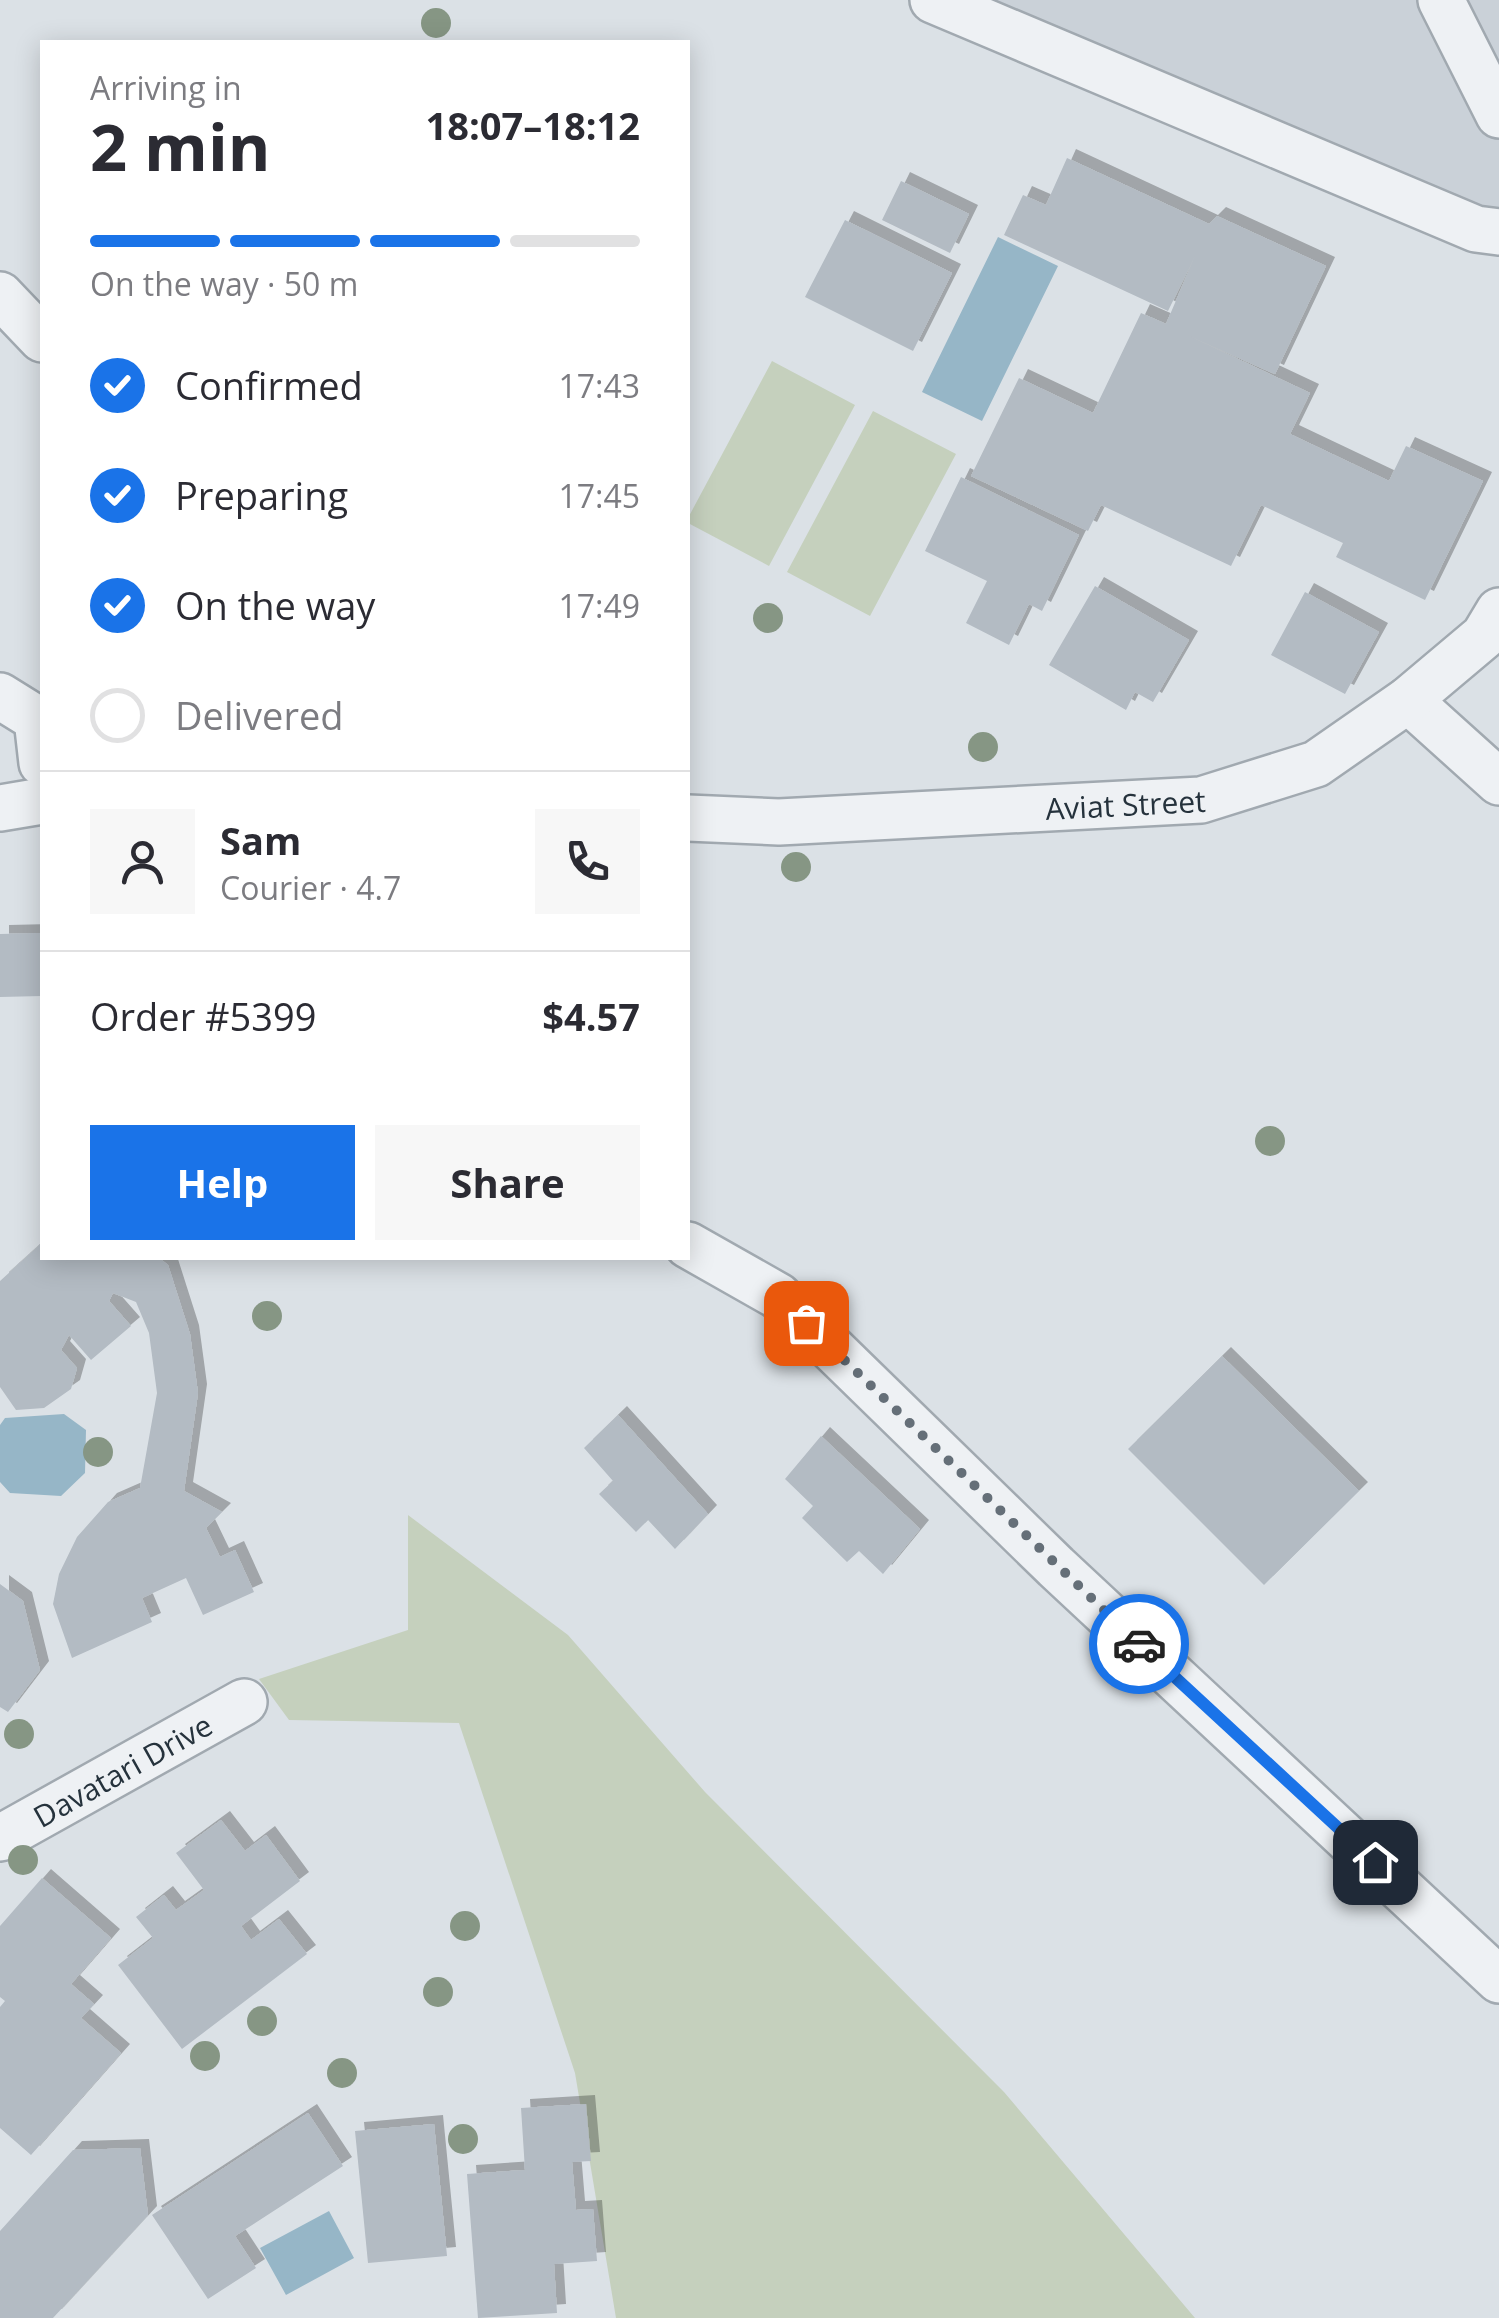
<!DOCTYPE html>
<html lang="en">
<head>
<meta charset="utf-8">
<style>
	body { margin:0; font-family:"Open Sans",sans-serif; background:#f7f7f7; color:#2b2b33; height:100vh; display:flex; flex-direction:column; font-size:38px; white-space:nowrap }
	* { box-sizing:border-box; margin:0 }
	p { font-size:32px; color:#7c7c81 }
	.icon { flex:none; width:55px; height:55px; fill:none; stroke:currentColor; stroke-width:2; stroke-linecap:round; stroke-linejoin:round }
	.map { position:relative; flex:1; overflow:hidden }
	.drawer { position:absolute; left:40px; top:40px; width:650px; height:1220px; display:flex; flex-direction:column; background:#fff; border-radius:0px; box-shadow:0 5px 25px #0003 }
	.drawer>* { flex:none }
	.pin { position:absolute; display:grid; place-items:center; width:85px; height:85px; color:#fff; margin:-42px; border-radius:20px; box-shadow:0 5px 15px #0006 }
	.courier { position:absolute; display:grid; place-items:center; width:100px; height:100px; margin:-50px; border:8px solid #1a73e8; border-radius:50%; background:#fff; color:#222; box-shadow:0 2px 12px #0007 }
	.overview em { font-style:normal; font-weight:700 }
	.overview div { display:flex; flex-direction:column-reverse }
	.overview { display:flex; align-items:center; justify-content:space-between; height:170px; padding:0 50px }
	h1 { font-size:65px; font-weight:700; line-height:75px }
	.bar { display:grid; grid-template-columns:repeat(4,1fr); gap:15px 10px; align-content:center; height:120px; padding:0 50px }
	.bar i { height:12px; border-radius:8px; background:#e1e1e2 }
	.bar .selected { background:#1a73e8 }
	.bar p { grid-column:span 4 }
	.line { display:flex; align-items:center; gap:25px; padding:0 50px; border-top:2px solid #e1e1e2 }
	.line div { flex:1 }
	.round { display:grid; place-items:center; flex:none; width:105px; height:105px; border-radius:0px; background:#f7f7f7 }
	ol { padding:0 50px; list-style:none }
	li { display:flex; align-items:center; gap:30px; height:110px }
	li p { margin-inline-start:auto }
	li .icon { padding:10px; border-radius:50%; background:#1a73e8; color:#fff; stroke-width:4 }
	li:last-child { color:#7c7c81 }
	li i { width:55px; height:55px; border:5px solid #e1e1e2; border-radius:50% }
	.button { display:flex; gap:20px; margin-top:auto; padding:20px 50px }
	.button a { flex:1; height:115px; border-radius:0px; background:#1a73e8; color:#fff; font-size:40px; font-weight:700; line-height:115px; text-align:center }
	.button a+a { background:#f7f7f7; color:#2b2b33 }
	.map>svg:first-child { display:block }
	.built { fill:#cad1d8 }
	.green { fill:#c5d0bd }
	.water { fill:#96b6c7 }
	.building { fill:#b3bbc3; filter:url(#shadow) }
	.lines { fill:none; stroke-linecap:round; stroke-linejoin:round }
	.minor-casing { stroke:#a1a9b0; stroke-width:50 }
	.minor { stroke:#eef1f4; stroke-width:45 }
	.tree { fill:#869684 }
	.done { stroke:#656f78; stroke-width:10; stroke-dasharray:0 18 }
	.route { stroke:#1a73e8; stroke-width:12 }
	.labels { text-anchor:middle; dominant-baseline:central; stroke-width:8; stroke-linejoin:round; paint-order:stroke }
	.street-label { font-size:30px; fill:#25323c; stroke:#ebf0f4 }
</style>
</head>
<body>
<div class="map">
<svg width="1499" height="2318" viewBox="0 0 1499 2318">
	<defs>
		<filter id="shadow"><feDropShadow dx="9" dy="-9" stdDeviation="0" flood-color="#0004"/></filter>
	</defs>
	<rect width="100%" height="100%" fill="#dbe1e6"/>
	<path class="built" d="M 933,0 L 1499,0 L 1499,224 Z"/>
	<path class="green" d="M 772,361 L 855,405 L 769,566 L 688,523 L 688,518 Z
		M 873,411 L 956,454 L 870,616 L 787,572 Z
		M 408,1515 L 568,1635 L 705,1792 L 1004,2092 L 1195,2318 L 616,2318 L 575,2073 L 459,1723 L 289,1720 L 259,1679 L 408,1630 Z"/>
	<path class="water" d="M 998,237 L 1058,266 L 982,421 L 922,392 Z
		M 64,1414 L 86,1430 L 85,1473 L 61,1496 L 10,1493 L 0,1482 L 0,1425 L 5,1418 Z
		M 329,2211 L 354,2258 L 286,2295 L 260,2248 Z"/>
	<path class="building" d="M 1067,158 L 1209,224 L 1217,216 L 1326,266 L 1275,374 L 1187,335 L 1310,393 L 1290,434 L 1389,481 L 1406,446 L 1483,481 L 1425,600 L 1336,557 L 1343,543 L 1261,505 L 1231,566 L 1101,505 L 1088,531 L 971,476 L 1019,378 L 1093,413 L 1141,313 L 1166,324 L 1195,256 L 1168,311 L 1004,235 L 1023,195 L 1046,205 Z
		M 901,181 L 969,214 L 950,253 L 882,220 Z
		M 845,220 L 952,273 L 913,351 L 805,297 Z
		M 961,477 L 1079,535 L 1042,611 L 1029,604 L 1009,645 L 966,623 L 987,581 L 925,551 Z
		M 1095,586 L 1189,640 L 1153,702 L 1135,692 L 1126,710 L 1049,665 Z
		M 1305,592 L 1379,632 L 1345,694 L 1271,655 Z
		M 42,933 L 42,996 L 0,997 L 0,934 Z
		M 42,1243 L 42,1258 L 159,1258 L 168,1265 L 190,1334 L 198,1393 L 184,1491 L 222,1512 L 206,1528 L 220,1557 L 235,1550 L 254,1592 L 203,1615 L 186,1578 L 142,1598 L 152,1622 L 72,1658 L 53,1604 L 59,1574 L 77,1537 L 108,1502 L 140,1488 L 157,1393 L 149,1333 L 136,1302 L 113,1293 L 109,1301 L 131,1326 L 91,1360 L 69,1335 L 61,1350 L 77,1368 L 71,1389 L 44,1408 L 16,1410 L 0,1387 L 0,1281 Z
		M 1222,1356 L 1359,1491 L 1264,1585 L 1128,1449 Z
		M 618,1415 L 708,1514 L 675,1549 L 648,1520 L 636,1532 L 599,1494 L 613,1481 L 584,1448 Z
		M 821,1436 L 920,1529 L 883,1574 L 859,1551 L 847,1562 L 802,1518 L 813,1506 L 785,1479 Z
		M 0,1584 L 23,1601 L 40,1670 L 8,1712 L 0,1707 Z
		M 221,1820 L 245,1851 L 266,1835 L 300,1881 L 241,1926 L 251,1940 L 279,1919 L 307,1954 L 182,2049 L 118,1965 L 153,1938 L 136,1917 L 164,1895 L 176,1910 L 204,1890 L 176,1853 Z
		M 42,1878 L 111,1938 L 71,1984 L 94,2004 L 81,2018 L 121,2053 L 31,2155 L 0,2128 L 0,2007 L 5,2001 L 0,1997 L 0,1926 Z
		M 586,2104 L 591,2161 L 572,2162 L 576,2210 L 593,2209 L 597,2261 L 554,2264 L 557,2313 L 478,2318 L 467,2174 L 525,2170 L 521,2108 Z
		M 308,2113 L 343,2166 L 235,2236 L 256,2268 L 208,2299 L 152,2215 Z
		M 434,2124 L 447,2256 L 368,2263 L 355,2131 Z
		M 140,2148 L 148,2215 L 53,2318 L 0,2318 L 0,2231 L 73,2150 Z"/>
	<g class="lines">
		<defs>
			<g id="minor">
				<path d="M 933,0 L 1476,229 L 1499,232"/>
				<path d="M 1441,0 L 1499,115"/>
				<path d="M 0,295 L 42,339"/>
				<path d="M 0,696 L 37,719 L 42,763"/>
				<path d="M 1408,700 L 1499,782"/>
				<path d="M 0,808 L 42,801"/>
				<path id="s1" d="M 688,818 L 779,822 L 1201,800 L 1316,764 L 1408,700 L 1484,636 L 1499,611"/>
				<path d="M 688,1245 L 778,1296 L 1056,1567 L 1499,1980"/>
				<path id="s2" d="M 0,1838 L 244,1702"/>
			</g>
		</defs>
		<use href="#minor" class="minor-casing"/>
		<use href="#minor" class="minor"/>
	</g>
	<g class="tree">
		<circle cx="436" cy="23" r="15"/>
		<circle cx="768" cy="618" r="15"/>
		<circle cx="983" cy="747" r="15"/>
		<circle cx="796" cy="867" r="15"/>
		<circle cx="1270" cy="1141" r="15"/>
		<circle cx="267" cy="1316" r="15"/>
		<circle cx="98" cy="1452" r="15"/>
		<circle cx="19" cy="1734" r="15"/>
		<circle cx="23" cy="1860" r="15"/>
		<circle cx="465" cy="1926" r="15"/>
		<circle cx="438" cy="1992" r="15"/>
		<circle cx="262" cy="2021" r="15"/>
		<circle cx="205" cy="2056" r="15"/>
		<circle cx="342" cy="2073" r="15"/>
		<circle cx="463" cy="2139" r="15"/>
	</g>
	<g class="lines">
		<path class="done" d="M 806,1323 L 1139,1644"/>
		<path class="route" d="M 1139,1644 L 1375,1862"/>
	</g>
	<g class="labels">
		<g class="street-label">
			<text stroke="none"><textPath href="#s1" startOffset="438">Aviat Street</textPath></text>
			<text stroke="none"><textPath href="#s2" startOffset="140">Davatari Drive</textPath></text>
		</g>
	</g>
</svg>
<div class="pin" style="left:806px;top:1323px;background:#ea580c"><svg class="icon" aria-label="bag" viewBox="0 0 24 24"><path d="M5 8h14l-1 12H6zM9 8a3 3 0 0 1 6 0"/></svg></div>
<div class="pin" style="left:1375px;top:1862px;background:#1f2937"><svg class="icon" aria-label="home" viewBox="0 0 24 24"><path d="M3 11l9-7 9 7M6 9v11h12V9"/></svg></div>
<div class="courier" style="left:1139px;top:1644px"><svg class="icon" aria-label="car" viewBox="0 0 24 24"><path d="M5 17H2v-5l4-1 3-4h7l3 4 3 1v5h-3M9 17h6M6 11h13"/><circle cx="7" cy="17" r="2"/><circle cx="17" cy="17" r="2"/></svg></div>
<section class="drawer">
<div class="overview"><div><h1>2 min</h1><p>Arriving in</p></div><em>18:07–18:12</em></div>
<div class="bar"><i class="selected"></i><i class="selected"></i><i class="selected"></i><i></i><p>On the way · 50 m</p></div>
<ol>
<li><svg class="icon" aria-label="check" viewBox="0 0 24 24"><path d="M5 12l5 5 9-10"/></svg>Confirmed<p>17:43</p></li>
<li><svg class="icon" aria-label="check" viewBox="0 0 24 24"><path d="M5 12l5 5 9-10"/></svg>Preparing<p>17:45</p></li>
<li><svg class="icon" aria-label="check" viewBox="0 0 24 24"><path d="M5 12l5 5 9-10"/></svg>On the way<p>17:49</p></li>
<li><i></i>Delivered</li>
</ol>
<div class="line" style="height:180px"><a class="round"><svg class="icon" aria-label="person" viewBox="0 0 24 24"><circle cx="12" cy="8" r="4"/><path d="M4 21q1-7 8-7t8 7"/></svg></a><div><b>Sam</b><p>Courier · 4.7</p></div><a class="round"><svg class="icon" aria-label="phone" viewBox="0 0 24 24"><path d="M5 4h4l2 5-3 2q2 4 5 5l2-3 5 2v4C11 20 4 13 5 4z"/></svg></a></div>
<div class="line" style="height:130px"><div>Order #5399</div><b>$4.57</b></div>
<div class="button"><a>Help</a><a>Share</a></div>
</section>
</div>
</body>
</html>
